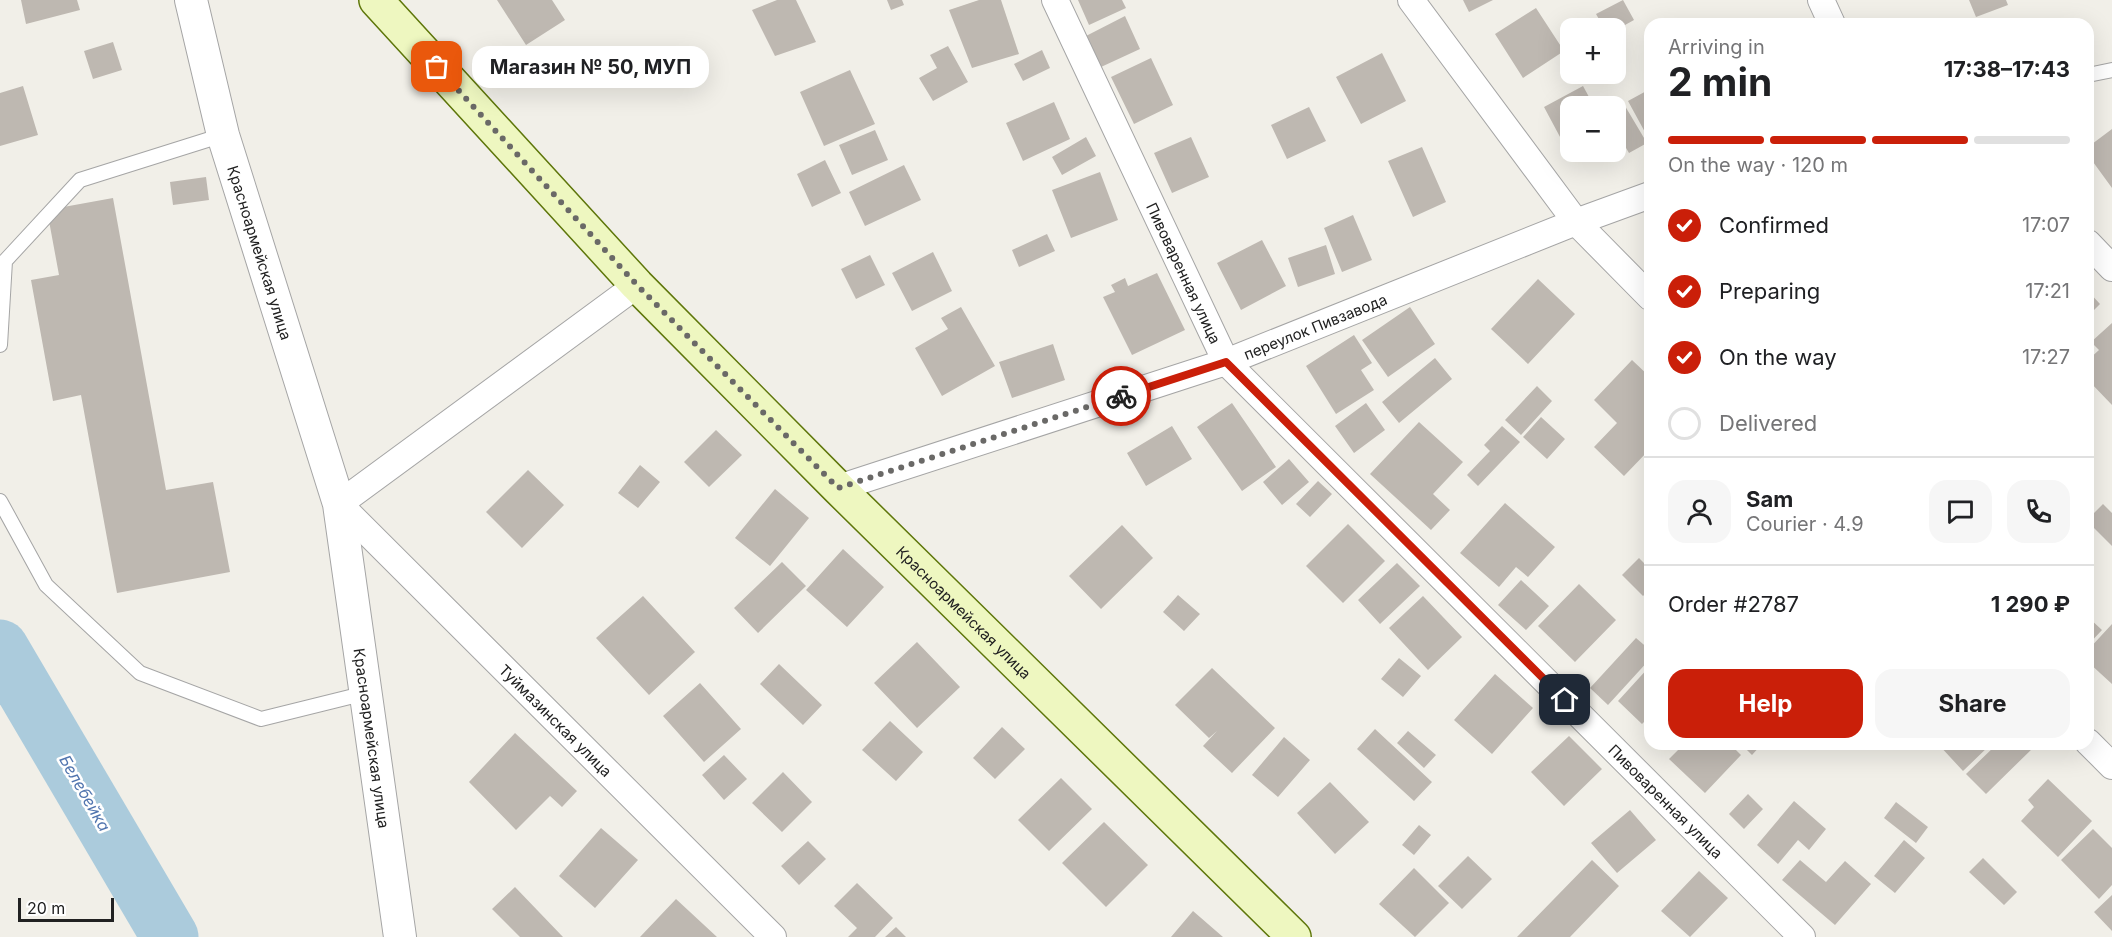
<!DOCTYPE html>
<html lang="en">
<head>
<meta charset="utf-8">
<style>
	body { margin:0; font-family:Inter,sans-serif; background:#f6f6f6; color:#202124; height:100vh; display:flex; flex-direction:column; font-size:22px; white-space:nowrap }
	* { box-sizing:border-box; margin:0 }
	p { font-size:20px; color:#757577 }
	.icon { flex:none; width:33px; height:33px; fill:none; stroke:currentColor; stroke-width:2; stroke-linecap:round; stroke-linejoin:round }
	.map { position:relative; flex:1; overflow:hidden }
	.drawer { position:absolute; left:1644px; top:18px; width:450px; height:732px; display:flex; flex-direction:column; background:#fff; border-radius:18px; box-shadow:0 6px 24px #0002 }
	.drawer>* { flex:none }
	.buttons { position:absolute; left:1560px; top:18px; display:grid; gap:12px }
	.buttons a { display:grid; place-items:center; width:66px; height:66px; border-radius:12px; background:#fff; box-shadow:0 6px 24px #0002; font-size:30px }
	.scale { position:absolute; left:18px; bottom:15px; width:96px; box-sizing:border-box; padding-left:6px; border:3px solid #212121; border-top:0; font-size:16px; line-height:21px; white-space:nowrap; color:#212121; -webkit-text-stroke:4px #fff; paint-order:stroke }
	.pin { position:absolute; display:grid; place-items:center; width:51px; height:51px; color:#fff; margin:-26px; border-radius:12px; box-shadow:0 3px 9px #0006 }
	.courier { position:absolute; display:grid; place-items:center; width:60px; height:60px; margin:-30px; border:4px solid #ca1f09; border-radius:50%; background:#fff; color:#222; box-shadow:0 2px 8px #0007 }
	.bubble { position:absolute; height:42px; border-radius:18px; background:#fff; box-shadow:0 6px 24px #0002; font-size:20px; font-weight:700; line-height:42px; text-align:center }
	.head em { font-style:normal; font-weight:700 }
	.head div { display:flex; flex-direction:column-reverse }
	.head { display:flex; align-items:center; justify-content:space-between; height:102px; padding:0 24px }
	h1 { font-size:39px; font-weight:700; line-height:45px }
	.bar { display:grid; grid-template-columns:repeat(4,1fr); gap:9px 6px; align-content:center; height:72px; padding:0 24px }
	.bar i { height:8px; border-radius:4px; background:#e0e0e0 }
	.bar .selected { background:#ca1f09 }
	.bar p { grid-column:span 4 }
	.line { display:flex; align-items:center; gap:15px; padding:0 24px; border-top:2px solid #e0e0e0 }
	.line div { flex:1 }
	.round { display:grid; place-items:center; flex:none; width:63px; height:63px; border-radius:18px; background:#f6f6f6 }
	ol { padding:0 24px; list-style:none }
	li { display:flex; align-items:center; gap:18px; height:66px }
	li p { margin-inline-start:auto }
	li .icon { padding:6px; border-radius:50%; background:#ca1f09; color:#fff; stroke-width:4 }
	li:last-child { color:#757577 }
	li i { width:33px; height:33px; border:3px solid #e0e0e0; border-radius:50% }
	.action { display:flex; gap:12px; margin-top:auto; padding:12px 24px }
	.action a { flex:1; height:69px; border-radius:18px; background:#ca1f09; color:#fff; font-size:24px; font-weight:700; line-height:69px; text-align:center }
	.action a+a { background:#f6f6f6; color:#202124 }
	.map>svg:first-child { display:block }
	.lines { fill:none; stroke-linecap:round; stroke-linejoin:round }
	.river { stroke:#abcbdc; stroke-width:57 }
	.building { fill:#beb8b1 }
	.service-casing { stroke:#a5a5a5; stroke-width:16 }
	.minor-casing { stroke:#a5a5a5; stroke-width:28 }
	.tertiary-casing { stroke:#a5a5a5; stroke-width:34 }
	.secondary-casing { stroke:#5e760a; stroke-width:36 }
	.service { stroke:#fff; stroke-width:14 }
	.minor { stroke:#fff; stroke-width:26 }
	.tertiary { stroke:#fff; stroke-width:32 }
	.secondary { stroke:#eef7c0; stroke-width:33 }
	.done { stroke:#6a6967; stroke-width:6; stroke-dasharray:0 10.8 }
	.route { stroke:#ca1f09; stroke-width:8 }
	.labels { text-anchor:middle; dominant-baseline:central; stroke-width:5; stroke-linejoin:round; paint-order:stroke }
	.street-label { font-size:15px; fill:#212121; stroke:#fff }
	.water-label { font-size:16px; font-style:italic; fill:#5074ae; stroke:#fff }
</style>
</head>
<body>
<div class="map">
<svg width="2112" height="937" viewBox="0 0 2112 937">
	<rect width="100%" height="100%" fill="#f1efe8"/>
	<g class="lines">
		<path class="river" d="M 0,648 L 170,937"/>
	</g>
	<path class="building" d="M 21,0 L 77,0 L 80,10 L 26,24 Z
		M 497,0 L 552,0 L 565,20 L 526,45 Z
		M 777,0 L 796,0 L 816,42 L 775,56 L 752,10 Z
		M 887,0 L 902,0 L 904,5 L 891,10 Z
		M 979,0 L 1001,0 L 1019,54 L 972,68 L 949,10 Z
		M 1078,0 L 1122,0 L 1126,8 L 1089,25 Z
		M 1463,0 L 1493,0 L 1469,12 Z
		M 1623,0 L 1634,20 L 1616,30 L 1616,28 L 1604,28 L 1596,14 Z
		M 1969,0 L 2006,0 L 2008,5 L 1976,17 Z
		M 1536,8 L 1564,51 L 1523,78 L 1495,34 Z
		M 1125,16 L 1140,49 L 1101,67 L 1086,36 Z
		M 113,42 L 122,70 L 93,79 L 84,51 Z
		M 948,46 L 968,82 L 933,101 L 919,78 L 937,68 L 930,55 Z
		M 1042,50 L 1050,68 L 1023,81 L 1014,64 Z
		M 1382,53 L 1406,101 L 1361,124 L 1336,77 Z
		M 1151,58 L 1173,105 L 1134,124 L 1111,77 Z
		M 850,70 L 875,124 L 824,146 L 800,92 Z
		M 23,86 L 38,135 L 0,146 L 0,93 Z
		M 1583,86 L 1594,106 L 1570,106 L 1570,149 L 1567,150 L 1544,107 Z
		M 1650,89 L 1650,131 L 1646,134 L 1628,101 Z
		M 1054,102 L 1070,139 L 1023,161 L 1006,123 Z
		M 1625,106 L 1647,143 L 1629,153 L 1616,131 L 1616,112 Z
		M 1309,107 L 1326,141 L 1287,159 L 1271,125 Z
		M 2112,129 L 2112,188 L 2088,155 L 2088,147 Z
		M 875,130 L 888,160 L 852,175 L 839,145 Z
		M 1086,137 L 1096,156 L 1062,175 L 1052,157 Z
		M 1191,137 L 1209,177 L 1172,193 L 1154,153 Z
		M 1422,147 L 1446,202 L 1413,217 L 1388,161 Z
		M 825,160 L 841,193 L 812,207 L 797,174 Z
		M 904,165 L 921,200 L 865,226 L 849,192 Z
		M 1100,172 L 1118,220 L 1071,238 L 1052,190 Z
		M 206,177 L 209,200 L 173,205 L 170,182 Z
		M 113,198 L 166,490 L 213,482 L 230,572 L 117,593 L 81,395 L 53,401 L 31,280 L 59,275 L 47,210 Z
		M 1353,215 L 1372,260 L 1342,272 L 1324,228 Z
		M 1047,234 L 1055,251 L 1019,267 L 1012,250 Z
		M 1262,240 L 1286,286 L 1241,310 L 1217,263 Z
		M 1326,245 L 1335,274 L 1298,287 L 1288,258 Z
		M 933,252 L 952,291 L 912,311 L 892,273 Z
		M 870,255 L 885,285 L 856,299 L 841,269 Z
		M 1157,273 L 1185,330 L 1132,355 L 1103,297 L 1115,292 L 1111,285 L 1125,278 L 1128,286 Z
		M 1538,279 L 1575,314 L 1528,364 L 1491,329 Z
		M 2088,291 L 2100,304 L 2088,316 Z
		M 961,307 L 995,366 L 942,396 L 915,348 L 948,329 L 941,318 Z
		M 1410,307 L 1435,344 L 1388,377 L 1362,340 Z
		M 2112,323 L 2112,405 L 2088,380 L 2088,360 L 2099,350 L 2091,342 Z
		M 1354,335 L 1372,363 L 1361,370 L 1374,390 L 1336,414 L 1306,366 Z
		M 1053,344 L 1065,380 L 1012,398 L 999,362 Z
		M 1435,358 L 1452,379 L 1399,423 L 1382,402 Z
		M 1632,360 L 1650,377 L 1650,389 L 1647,392 L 1650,395 L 1650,449 L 1624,476 L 1594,447 L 1617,423 L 1594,400 Z
		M 1537,386 L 1552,401 L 1521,435 L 1505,420 Z
		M 1232,403 L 1276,467 L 1242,491 L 1197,427 Z
		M 1366,403 L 1385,430 L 1354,453 L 1335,426 Z
		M 1541,417 L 1565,439 L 1547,459 L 1523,437 Z
		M 1419,422 L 1463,462 L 1433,494 L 1450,510 L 1431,530 L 1370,474 Z
		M 1172,426 L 1192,459 L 1146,486 L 1127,453 Z
		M 1502,426 L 1520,442 L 1478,486 L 1467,475 L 1490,451 L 1484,445 Z
		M 716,430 L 742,455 L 709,487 L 684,462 Z
		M 1289,459 L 1309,482 L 1282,505 L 1263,482 Z
		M 640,465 L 660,482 L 638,508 L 618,493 Z
		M 528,470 L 564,505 L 522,548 L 486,512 Z
		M 1318,481 L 1332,494 L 1310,517 L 1296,504 Z
		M 775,489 L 809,518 L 770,566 L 735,538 Z
		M 1505,503 L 1555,547 L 1528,577 L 1516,567 L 1499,587 L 1460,553 Z
		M 2103,504 L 2112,513 L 2112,546 L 2088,522 L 2088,519 Z
		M 1348,524 L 1385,561 L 1343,603 L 1306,566 Z
		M 1122,525 L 1153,558 L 1101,609 L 1069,576 Z
		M 843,549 L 884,587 L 847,627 L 806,590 Z
		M 1639,558 L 1650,569 L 1650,589 L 1643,596 L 1622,575 Z
		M 782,562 L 806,586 L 758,633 L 734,608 Z
		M 1397,563 L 1420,586 L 1380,624 L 1358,600 Z
		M 1521,580 L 1549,606 L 1526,630 L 1498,605 Z
		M 1579,584 L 1616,620 L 1575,662 L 1538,626 Z
		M 1178,595 L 1200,614 L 1184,631 L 1163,612 Z
		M 643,596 L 695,652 L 649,695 L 596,638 Z
		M 1423,596 L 1462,637 L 1428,670 L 1389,628 Z
		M 2088,617 L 2102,630 L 2088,645 Z
		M 2112,624 L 2112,684 L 2088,662 L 2088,650 Z
		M 1636,638 L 1650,650 L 1650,659 L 1608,705 L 1590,688 Z
		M 917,642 L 960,687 L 917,728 L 874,683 Z
		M 1399,658 L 1421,676 L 1403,697 L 1381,679 Z
		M 779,664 L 822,705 L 803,725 L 760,684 Z
		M 1650,666 L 1650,716 L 1642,724 L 1618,701 Z
		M 1212,668 L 1275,728 L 1232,773 L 1203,746 L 1217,731 L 1209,738 L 1175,705 Z
		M 1495,674 L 1533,708 L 1492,754 L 1454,720 Z
		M 700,683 L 741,729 L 704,762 L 663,716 Z
		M 890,721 L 923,752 L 896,781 L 862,750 Z
		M 1002,727 L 1025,749 L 995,779 L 973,758 Z
		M 1375,729 L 1432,782 L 1414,801 L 1357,749 Z
		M 1408,731 L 1436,755 L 1424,768 L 1397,743 Z
		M 515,733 L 577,791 L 562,807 L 550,796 L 516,830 L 469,782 Z
		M 1569,736 L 1602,769 L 1564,806 L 1531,772 Z
		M 1284,737 L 1310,760 L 1278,797 L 1252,775 Z
		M 1684,744 L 1730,744 L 1741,755 L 1705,793 L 1669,759 Z
		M 1741,744 L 1762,744 L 1752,755 Z
		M 1938,744 L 1991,744 L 1963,771 Z
		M 1997,744 L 2037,744 L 1986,794 L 1966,774 Z
		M 724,755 L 747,779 L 724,800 L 702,775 Z
		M 783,772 L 812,802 L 782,832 L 752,803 Z
		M 1061,778 L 1092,809 L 1049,851 L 1018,820 Z
		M 2048,779 L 2092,821 L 2058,857 L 2021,821 L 2034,807 L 2028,800 Z
		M 1330,782 L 1369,822 L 1335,854 L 1297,813 Z
		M 1748,794 L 1763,809 L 1744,829 L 1729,814 Z
		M 1794,801 L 1826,829 L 1809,850 L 1798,840 L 1778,864 L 1757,845 Z
		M 1896,802 L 1928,827 L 1916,843 L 1884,818 Z
		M 1630,810 L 1656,840 L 1617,873 L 1591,843 Z
		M 1104,822 L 1148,865 L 1106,907 L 1062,863 Z
		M 1419,825 L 1431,835 L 1414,855 L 1402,845 Z
		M 601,828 L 638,860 L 595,908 L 559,876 Z
		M 2093,829 L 2112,848 L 2112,885 L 2099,899 L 2061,860 Z
		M 1904,840 L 1925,858 L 1895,893 L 1874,876 Z
		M 808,841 L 826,859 L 799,885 L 781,866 Z
		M 1468,856 L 1492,879 L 1462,909 L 1438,886 Z
		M 1983,858 L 2017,892 L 2004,905 L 1969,872 Z
		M 1592,860 L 1619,886 L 1570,937 L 1517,937 Z
		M 1800,860 L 1826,882 L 1845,861 L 1871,884 L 1835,925 L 1782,880 Z
		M 1414,868 L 1449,903 L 1415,937 L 1379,904 Z
		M 1699,871 L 1728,898 L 1690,937 L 1661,911 Z
		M 857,883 L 893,918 L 875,937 L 848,937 L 857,928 L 834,906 Z
		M 515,887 L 563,937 L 520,937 L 492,909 Z
		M 2112,895 L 2112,931 L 2094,912 Z
		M 676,899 L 717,937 L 640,937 Z
		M 1193,911 L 1223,937 L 1171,937 Z
		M 896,927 L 906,937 L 885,937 Z"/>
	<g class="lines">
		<defs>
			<path id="service" d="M 2088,75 L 2112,70
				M 0,345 L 5,261 L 80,180 L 223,135
				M 0,501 L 46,585 L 140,673 L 261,719 L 366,693"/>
			<g id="minor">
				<path id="s1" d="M 1055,0 L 1226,362 L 1802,937"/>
				<path d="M 1411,0 L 1576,222 L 1650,297"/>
				<path d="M 1821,0 L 1832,24"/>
				<path d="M 2088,243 L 2112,268"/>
				<path id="s2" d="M 637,285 L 339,504 L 773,937"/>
				<path id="s3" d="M 838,488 L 1226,362 L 1576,222 L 1650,195"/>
				<path d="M 2088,742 L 2112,766"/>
			</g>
			<g id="tertiary">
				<path id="s4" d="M 191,0 L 223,135 L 339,504 L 400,937"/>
			</g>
			<g id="secondary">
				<path id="s5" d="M 376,0 L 637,285 L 838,488 L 1294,937"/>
			</g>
		</defs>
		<use href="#service" class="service-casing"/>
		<use href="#minor" class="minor-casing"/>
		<use href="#tertiary" class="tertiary-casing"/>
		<use href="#secondary" class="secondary-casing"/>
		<use href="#service" class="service"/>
		<use href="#minor" class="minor"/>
		<use href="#tertiary" class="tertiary"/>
		<use href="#secondary" class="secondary"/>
	</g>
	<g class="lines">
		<path class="done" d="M 437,67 L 637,285 L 838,488 L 1121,396"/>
		<path class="route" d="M 1121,396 L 1226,362 L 1565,700"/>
	</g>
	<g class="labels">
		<g class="street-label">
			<text stroke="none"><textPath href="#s4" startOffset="262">Красноармейская улица</textPath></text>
			<text stroke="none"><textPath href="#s1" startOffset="302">Пивоваренная улица</textPath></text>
			<text stroke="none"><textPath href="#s3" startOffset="504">переулок Пивзавода</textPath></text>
			<text stroke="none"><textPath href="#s5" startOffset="849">Красноармейская улица</textPath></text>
			<text stroke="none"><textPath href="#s2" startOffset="676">Туймазинская улица</textPath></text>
			<text stroke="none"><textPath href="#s4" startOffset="762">Красноармейская улица</textPath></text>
			<text stroke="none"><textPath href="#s1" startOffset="1022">Пивоваренная улица</textPath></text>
		</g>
		<g class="water-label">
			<text transform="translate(85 793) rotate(60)">Белебейка</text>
		</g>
	</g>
</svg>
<div class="buttons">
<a>+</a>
<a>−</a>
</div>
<div class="scale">20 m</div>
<div class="pin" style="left:437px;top:67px;background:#ea580c"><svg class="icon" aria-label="bag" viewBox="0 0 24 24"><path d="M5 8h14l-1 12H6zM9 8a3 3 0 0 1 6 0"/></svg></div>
<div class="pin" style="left:1565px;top:700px;background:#1f2937"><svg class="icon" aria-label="home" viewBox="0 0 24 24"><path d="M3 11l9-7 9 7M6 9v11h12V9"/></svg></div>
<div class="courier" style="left:1121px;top:396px"><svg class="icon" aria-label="bike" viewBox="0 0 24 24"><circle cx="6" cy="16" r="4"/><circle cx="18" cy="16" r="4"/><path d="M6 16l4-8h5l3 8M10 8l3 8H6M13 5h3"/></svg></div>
<div class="bubble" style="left:472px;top:46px;width:237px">Магазин № 50, МУП</div>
<section class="drawer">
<div class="head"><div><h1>2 min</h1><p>Arriving in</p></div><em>17:38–17:43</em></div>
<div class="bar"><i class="selected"></i><i class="selected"></i><i class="selected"></i><i></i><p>On the way · 120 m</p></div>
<ol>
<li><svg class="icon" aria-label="check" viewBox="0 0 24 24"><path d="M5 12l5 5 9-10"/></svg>Confirmed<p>17:07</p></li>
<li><svg class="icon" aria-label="check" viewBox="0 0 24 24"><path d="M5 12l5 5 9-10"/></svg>Preparing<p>17:21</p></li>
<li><svg class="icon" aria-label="check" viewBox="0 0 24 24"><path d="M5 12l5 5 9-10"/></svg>On the way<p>17:27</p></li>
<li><i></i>Delivered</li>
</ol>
<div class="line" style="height:108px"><a class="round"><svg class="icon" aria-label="person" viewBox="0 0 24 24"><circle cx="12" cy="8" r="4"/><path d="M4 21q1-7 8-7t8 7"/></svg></a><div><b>Sam</b><p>Courier · 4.9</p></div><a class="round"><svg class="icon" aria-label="chat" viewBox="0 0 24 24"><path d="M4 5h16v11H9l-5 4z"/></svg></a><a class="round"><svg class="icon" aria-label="phone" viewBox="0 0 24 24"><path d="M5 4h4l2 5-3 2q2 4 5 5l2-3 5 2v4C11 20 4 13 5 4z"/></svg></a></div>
<div class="line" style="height:78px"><div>Order #2787</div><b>1 290 ₽</b></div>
<div class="action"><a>Help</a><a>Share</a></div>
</section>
</div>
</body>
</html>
